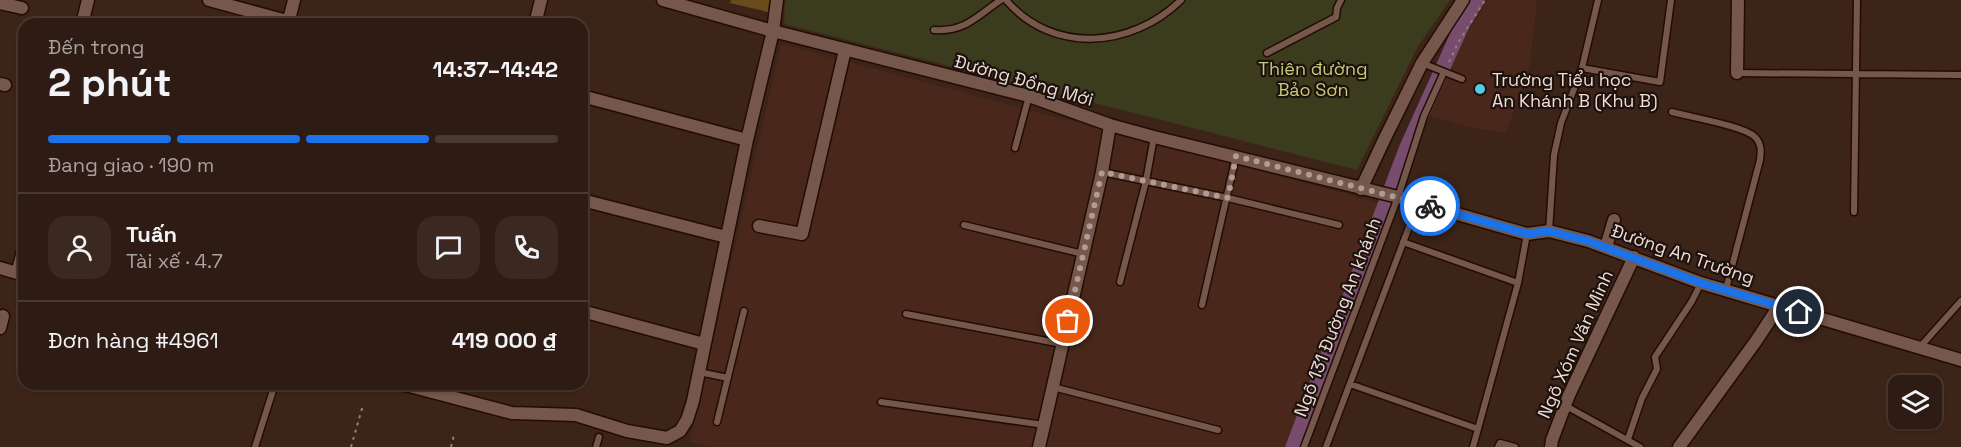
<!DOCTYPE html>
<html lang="vi">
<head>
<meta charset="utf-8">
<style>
	body { margin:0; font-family:"Space Grotesk",sans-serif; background:#3a2821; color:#f1f3f6; height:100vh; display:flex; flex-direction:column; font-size:22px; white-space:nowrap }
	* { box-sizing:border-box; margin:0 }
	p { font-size:20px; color:#a7a1a0 }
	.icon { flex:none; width:33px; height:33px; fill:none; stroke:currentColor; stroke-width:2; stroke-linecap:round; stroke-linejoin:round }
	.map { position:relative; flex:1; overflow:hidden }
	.side { position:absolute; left:18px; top:18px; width:570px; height:372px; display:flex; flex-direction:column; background:#2e1b13; border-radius:18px; box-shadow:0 2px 4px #0004,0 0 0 2px #493933 }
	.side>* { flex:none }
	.fabs { position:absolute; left:1888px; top:375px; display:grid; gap:12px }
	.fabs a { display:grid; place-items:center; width:54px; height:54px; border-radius:12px; background:#2e1b13; box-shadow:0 2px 4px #0004,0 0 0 2px #493933; font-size:30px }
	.pin { position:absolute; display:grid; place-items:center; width:51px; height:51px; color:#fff; margin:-26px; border:3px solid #fff; border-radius:50%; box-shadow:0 2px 6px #0007 }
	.courier { position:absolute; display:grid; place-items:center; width:60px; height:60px; margin:-30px; border:4px solid #1a73e8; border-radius:50%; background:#fff; color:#222; box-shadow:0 2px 8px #0007 }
	.head em { font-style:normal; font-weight:600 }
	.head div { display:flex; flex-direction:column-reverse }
	.head { display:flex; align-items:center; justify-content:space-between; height:102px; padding:0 30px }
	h1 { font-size:39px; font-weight:600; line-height:45px }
	.bar { display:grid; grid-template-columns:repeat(4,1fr); gap:9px 6px; align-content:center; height:72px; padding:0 30px }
	.bar i { height:8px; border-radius:4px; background:#493933 }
	.bar .on { background:#1a73e8 }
	.bar p { grid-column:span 4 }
	.line { display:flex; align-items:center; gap:15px; padding:0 30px; border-top:2px solid #493933 }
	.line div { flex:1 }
	.round { display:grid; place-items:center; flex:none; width:63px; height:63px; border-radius:18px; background:#3a2821 }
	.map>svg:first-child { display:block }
	.built { fill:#49281b }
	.green { fill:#3b3b1e }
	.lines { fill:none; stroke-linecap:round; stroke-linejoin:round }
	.canal { stroke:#784c6d; stroke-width:15 }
	.building { fill:#6a4c1c; filter:url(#shadow) }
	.service-casing { stroke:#230c04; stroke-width:9 }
	.minor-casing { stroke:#230c04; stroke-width:15 }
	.path { stroke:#947f76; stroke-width:2; stroke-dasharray:3 4.5; stroke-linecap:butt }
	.service { stroke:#75574c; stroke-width:6 }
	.minor { stroke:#75574c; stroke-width:12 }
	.done { stroke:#b09c93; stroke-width:6; stroke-dasharray:0 10.8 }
	.route { stroke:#1a73e8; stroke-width:8 }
	.poi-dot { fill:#54cadc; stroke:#1c110c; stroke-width:2 }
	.labels { text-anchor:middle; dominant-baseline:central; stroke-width:4.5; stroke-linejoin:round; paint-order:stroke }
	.park-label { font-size:18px; fill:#c8c977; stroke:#1c110c }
	.poi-label { font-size:18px; fill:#eedcd5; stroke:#1c110c; text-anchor:start }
	.street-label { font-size:18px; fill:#eedcd5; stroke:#1c110c }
</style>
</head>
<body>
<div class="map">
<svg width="1961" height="447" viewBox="0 0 1961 447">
	<defs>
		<filter id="shadow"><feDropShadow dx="4.5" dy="-4.5" stdDeviation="0" flood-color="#0009"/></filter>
	</defs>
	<rect width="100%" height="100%" fill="#3d2419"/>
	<path class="built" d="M 1488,0 L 1537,0 L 1530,64 L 1506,133 L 1465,126 L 1428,115 L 1460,45 Z
		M 781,44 L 1380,203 L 1287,447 L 710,447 L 690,442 Z"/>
	<path class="green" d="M 785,0 L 1450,0 L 1417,48 L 1357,170 L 784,24 Z"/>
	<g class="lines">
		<path class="canal" d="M 1293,447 L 1407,147 L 1463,23 L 1477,0"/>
	</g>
	<path class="building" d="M 731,0 L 771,0 L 768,12 L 730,3 Z"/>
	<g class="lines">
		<defs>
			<path id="service" d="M 1006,0 C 1053,55 1132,48 1181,0
				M 934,30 C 966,32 976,16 1001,0
				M 1267,53 L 1336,17 L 1337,8 L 1341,0
				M 1422,63 L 1462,79
				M 1582,68 L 1660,82 L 1671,0
				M 1737,73 L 1961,75
				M 1672,112 C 1690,117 1744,126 1755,137 C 1762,144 1761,152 1760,160 L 1726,289
				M 1015,148 L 1029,96
				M 1102,172 L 1228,198 L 1339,225
				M 1854,212 L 1857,0
				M 964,225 L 1083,254
				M 1549,231 L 1554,155 L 1561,123 L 1582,68 L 1598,0
				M 1403,242 L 1518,283
				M 1120,282 L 1146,181 L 1154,137
				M 1202,305 L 1236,156
				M 906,314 L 1062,344
				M 1920,347 L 1961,301
				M 699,372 L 728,378
				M 1350,384 L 1478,429
				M 1053,387 L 1218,430
				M 881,402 L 1044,425
				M 1566,406 L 1640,447
				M 717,422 L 744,311
				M 1628,439 L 1642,398 L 1657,369 L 1655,357 L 1692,301 L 1701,283
				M 255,447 L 275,384
				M 596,447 L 599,437
				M 1304,447 L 1398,197 L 1424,116 L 1444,72
				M 1326,447 L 1418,203
				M 1473,447 L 1518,283 L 1527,234
				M 1498,447 L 1500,443 L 1515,447"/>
			<path id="minor" d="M 209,0 L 298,24
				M 663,0 L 773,31 L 1029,96 L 1110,125 L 1154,137 L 1398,197 L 1527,234 L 1549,231 L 1588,241 L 1701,283 L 1961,360
				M 0,3 L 22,8
				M 82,24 L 88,0
				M 288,24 L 294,0
				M 535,24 L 541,0
				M 1737,73 L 1738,0
				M 0,84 L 5,85
				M 582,96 L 747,140
				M 1361,189 L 1384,140 L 1422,63 L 1463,0
				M 582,200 L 726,237
				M 759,226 L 802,234 L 845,50
				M 1606,247 L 1614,220
				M 0,268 L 24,275
				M 17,273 L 24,248
				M 582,311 L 704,344
				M 0,328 L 3,316
				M 402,384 L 512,413 L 576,415 L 627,431 L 667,438 L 680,431 L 687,420 L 693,401 L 747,140 L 773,31 L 777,0
				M 1039,447 L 1102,172 L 1110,125
				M 1551,447 L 1552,440 L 1569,395 L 1634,257
				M 1679,447 L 1756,341 L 1779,306"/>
		</defs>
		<use href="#service" class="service-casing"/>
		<use href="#minor" class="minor-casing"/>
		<path class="path" d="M 1449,62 L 1458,43 L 1485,0
			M 351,447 L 363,405
			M 451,447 L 454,435"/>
		<use href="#service" class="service"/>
		<use href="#minor" class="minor"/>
	</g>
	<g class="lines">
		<path class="done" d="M 1068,321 L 1102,172 L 1228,198 L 1236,156 L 1430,206"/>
		<path class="route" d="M 1430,206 L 1527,234 L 1549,231 L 1588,241 L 1701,283 L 1799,312"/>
	</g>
	<circle class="poi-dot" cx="1480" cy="89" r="6"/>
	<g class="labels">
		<g class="park-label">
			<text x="1313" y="68">Thiên đường<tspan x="1313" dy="21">Bảo Sơn</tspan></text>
		</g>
		<g class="poi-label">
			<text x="1492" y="79">Trường Tiểu học<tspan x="1492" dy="21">An Khánh B (Khu B)</tspan></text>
		</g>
		<g class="street-label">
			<text transform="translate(1024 80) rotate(16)">Đường Đồng Mới</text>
			<text transform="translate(1683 254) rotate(19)">Đường An Trường</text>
			<text transform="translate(1337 317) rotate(-69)">Ngõ 131 Đường An khánh</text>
			<text transform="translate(1575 344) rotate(-66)">Ngõ Xóm Văn Minh</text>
		</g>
	</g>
</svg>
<div class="fabs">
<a><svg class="icon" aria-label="layers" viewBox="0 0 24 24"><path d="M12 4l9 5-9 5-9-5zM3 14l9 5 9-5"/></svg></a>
</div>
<div class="pin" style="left:1068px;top:321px;background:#ea580c"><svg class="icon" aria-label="bag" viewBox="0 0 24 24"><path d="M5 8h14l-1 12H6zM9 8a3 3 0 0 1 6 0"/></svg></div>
<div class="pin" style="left:1799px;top:312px;background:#1f2937"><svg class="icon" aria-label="home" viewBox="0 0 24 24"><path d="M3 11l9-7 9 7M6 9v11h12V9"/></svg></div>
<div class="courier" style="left:1430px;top:206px"><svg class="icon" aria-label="bike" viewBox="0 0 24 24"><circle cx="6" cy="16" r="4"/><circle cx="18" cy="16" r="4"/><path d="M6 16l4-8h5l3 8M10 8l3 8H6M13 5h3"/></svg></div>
<section class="side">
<div class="head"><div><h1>2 phút</h1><p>Đến trong</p></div><em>14:37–14:42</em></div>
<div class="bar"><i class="on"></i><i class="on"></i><i class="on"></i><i></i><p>Đang giao · 190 m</p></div>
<div class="line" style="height:108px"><a class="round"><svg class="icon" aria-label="person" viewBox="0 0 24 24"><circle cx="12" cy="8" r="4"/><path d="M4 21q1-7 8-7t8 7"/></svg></a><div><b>Tuấn</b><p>Tài xế · 4.7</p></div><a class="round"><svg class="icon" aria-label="chat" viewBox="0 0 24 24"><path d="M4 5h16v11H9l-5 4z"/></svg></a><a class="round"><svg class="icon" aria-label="phone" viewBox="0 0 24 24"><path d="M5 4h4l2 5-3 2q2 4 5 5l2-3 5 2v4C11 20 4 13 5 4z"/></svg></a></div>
<div class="line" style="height:78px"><div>Đơn hàng #4961</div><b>419 000 ₫</b></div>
</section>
</div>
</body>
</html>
